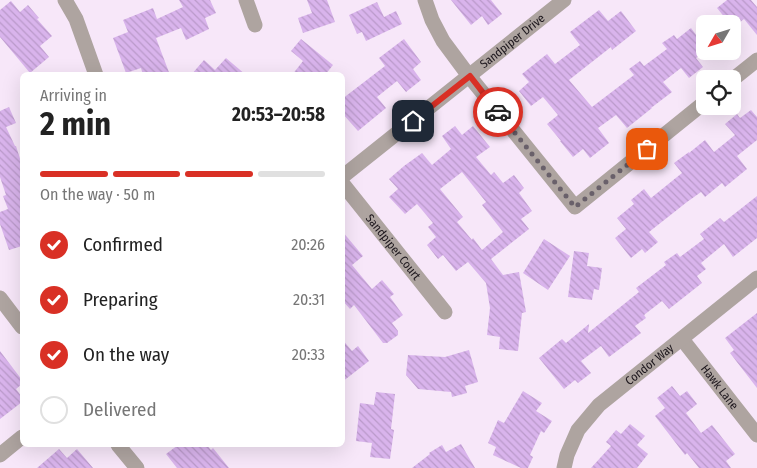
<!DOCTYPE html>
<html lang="en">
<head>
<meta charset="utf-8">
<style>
	body { margin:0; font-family:"Fira Sans Condensed",sans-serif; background:#f2f2f2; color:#222; height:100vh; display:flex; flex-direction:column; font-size:19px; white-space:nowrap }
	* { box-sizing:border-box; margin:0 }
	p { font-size:16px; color:#767676 }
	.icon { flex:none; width:28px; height:28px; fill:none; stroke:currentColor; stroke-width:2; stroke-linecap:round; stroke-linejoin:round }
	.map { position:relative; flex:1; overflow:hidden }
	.drawer { position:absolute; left:20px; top:72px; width:325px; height:375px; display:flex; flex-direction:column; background:#fff; border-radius:8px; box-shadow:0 5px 20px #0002 }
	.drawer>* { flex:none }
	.needle { width:32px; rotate:231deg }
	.tools { position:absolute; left:696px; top:15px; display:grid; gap:10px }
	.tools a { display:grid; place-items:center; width:45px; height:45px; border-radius:8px; background:#fff; box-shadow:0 5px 20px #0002; font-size:25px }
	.pin { position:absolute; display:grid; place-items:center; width:42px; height:42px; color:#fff; margin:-21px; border-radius:10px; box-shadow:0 2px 8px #0006 }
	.courier { position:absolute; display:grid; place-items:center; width:50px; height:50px; margin:-25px; border:4px solid #d93025; border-radius:50%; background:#fff; color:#222; box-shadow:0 1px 6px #0007 }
	.overview em { font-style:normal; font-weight:700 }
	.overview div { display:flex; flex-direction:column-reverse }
	.overview { display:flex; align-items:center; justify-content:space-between; height:85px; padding:0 20px }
	h1 { font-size:32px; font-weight:700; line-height:38px }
	.bar { display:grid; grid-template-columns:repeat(4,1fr); gap:8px 5px; align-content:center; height:60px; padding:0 20px }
	.bar i { height:6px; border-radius:4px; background:#e0e0e0 }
	.bar .on { background:#d93025 }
	.bar p { grid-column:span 4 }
	ol { padding:0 20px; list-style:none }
	li { display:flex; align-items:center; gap:15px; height:55px }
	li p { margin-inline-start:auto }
	li .icon { padding:5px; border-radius:50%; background:#d93025; color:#fff; stroke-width:4 }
	li:last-child { color:#767676 }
	li i { width:28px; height:28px; border:2px solid #e0e0e0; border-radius:50% }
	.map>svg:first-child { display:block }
	.building { fill:url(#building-back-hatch); fill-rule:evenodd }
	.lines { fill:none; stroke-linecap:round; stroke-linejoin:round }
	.minor { stroke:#aea4a0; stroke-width:15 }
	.done { stroke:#69606a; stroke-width:5; stroke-dasharray:0 9 }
	.route { stroke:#d93025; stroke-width:6 }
	.labels { text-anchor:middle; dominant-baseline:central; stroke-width:4.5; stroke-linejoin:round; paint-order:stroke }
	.street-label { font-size:12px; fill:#1d171d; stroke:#fff }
</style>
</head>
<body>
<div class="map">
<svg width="757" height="468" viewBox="0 0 757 468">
	<defs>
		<pattern id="building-back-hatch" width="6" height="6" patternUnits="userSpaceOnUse" patternTransform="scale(1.25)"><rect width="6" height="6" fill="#d9b4ec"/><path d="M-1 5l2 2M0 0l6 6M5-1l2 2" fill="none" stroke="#ba9aca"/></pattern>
	</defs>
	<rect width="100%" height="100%" fill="#f7e7f9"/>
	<path class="building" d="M 179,0 L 210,0 L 216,13 L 205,18 L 209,29 L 186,40 L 181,28 L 156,38 L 170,75 L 143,75 L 141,68 L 126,73 L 113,38 L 128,32 L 123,20 L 153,8 L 157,19 L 183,7 Z
		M 307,0 L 327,0 L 335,22 L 303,33 L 298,18 L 312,13 Z
		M 451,0 L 491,0 L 502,14 L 488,25 L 482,16 L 471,25 Z
		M 727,0 L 751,0 L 757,7 L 757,35 L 744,19 L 733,28 L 732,24 L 730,24 L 717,8 Z
		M 11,1 L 20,12 L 28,5 L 39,18 L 37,19 L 52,36 L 40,46 L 49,57 L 30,73 L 0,37 L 0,10 Z
		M 377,2 L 384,17 L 396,11 L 402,24 L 366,41 L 362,32 L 357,34 L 349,15 Z
		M 599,10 L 608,21 L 621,11 L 636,31 L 612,50 L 611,47 L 569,80 L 592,107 L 634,75 L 629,69 L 640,61 L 644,66 L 667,49 L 662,43 L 674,35 L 677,39 L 691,28 L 705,47 L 705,51 L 696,58 L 703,67 L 689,78 L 681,68 L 663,82 L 672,92 L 651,108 L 652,108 L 627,128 L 616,115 L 598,128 L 609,143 L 590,158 L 583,149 L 573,157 L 560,141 L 561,141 L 547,124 L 558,115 L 543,97 L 531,106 L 519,91 L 529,82 L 522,74 L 547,54 L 555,64 L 580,45 L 570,32 Z
		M 301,39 L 333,65 L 325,75 L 292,75 L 303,61 L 291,51 Z
		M 404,39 L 421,62 L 413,69 L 421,80 L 406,92 L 397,81 L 377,97 L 386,108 L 358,131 L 342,113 L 342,99 L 385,66 L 379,58 Z
		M 226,58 L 246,75 L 191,75 L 204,60 L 215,70 Z
		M 9,107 L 16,123 L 6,127 L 15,146 L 16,146 L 22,165 L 22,246 L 9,250 L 0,224 L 0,212 L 8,209 L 3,196 L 6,195 L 0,177 L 0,111 Z
		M 751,110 L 757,117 L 757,140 L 737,156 L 747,169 L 725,187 L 722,183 L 705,197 L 701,192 L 687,202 L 649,232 L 658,242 L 645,253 L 642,249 L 631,258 L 615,238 L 626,229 L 617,218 L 634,204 L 631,200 L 644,189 L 651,198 L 682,173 L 674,163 L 689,152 L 689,153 L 705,140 L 714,152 L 735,135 L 725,124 L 737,114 L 740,118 Z
		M 455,126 L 462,135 L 473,126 L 490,147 L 476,157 L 491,175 L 494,172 L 503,183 L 514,175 L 524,188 L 519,193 L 532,211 L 521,219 L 529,229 L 491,259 L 503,275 L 519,272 L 526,312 L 522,313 L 518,351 L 499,349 L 500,337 L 487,335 L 490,308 L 486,283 L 468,262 L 456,271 L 443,255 L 438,259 L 427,245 L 436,237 L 428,227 L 433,223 L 417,204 L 405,214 L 389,197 L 398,189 L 389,179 L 404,166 L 422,153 L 432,165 L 451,149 L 442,136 ZM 462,172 L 486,202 L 482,205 L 503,232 L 482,250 L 473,238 L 472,240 L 457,222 L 463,217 L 440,189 Z
		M 757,196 L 757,238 L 733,257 L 724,244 L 701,263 L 706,269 L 697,276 L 702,283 L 669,309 L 662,301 L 644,315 L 646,318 L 635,326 L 641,333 L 609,357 L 601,346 L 581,361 L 591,373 L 578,383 L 575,380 L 564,389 L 539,358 L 562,339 L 566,343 L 589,324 L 588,333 L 639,292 L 636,288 L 666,265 L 664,262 L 677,253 L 680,257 L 704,239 L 700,234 L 720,218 L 724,222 Z
		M 342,231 L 363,256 L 352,265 L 372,289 L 382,280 L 394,294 L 390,297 L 403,315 L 392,323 L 398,331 L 398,335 L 387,343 L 383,343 L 354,305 L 350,309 L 342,300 Z
		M 544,239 L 570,256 L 548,290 L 523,273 Z
		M 574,251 L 589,253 L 587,266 L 602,268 L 599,290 L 594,289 L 592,300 L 568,297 Z
		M 757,313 L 757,388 L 730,353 L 734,350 L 725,338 Z
		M 342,339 L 352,351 L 358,346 L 369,361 L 342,382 Z
		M 469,350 L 478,382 L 465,386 L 467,393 L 452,397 L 451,392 L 418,389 L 406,375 L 408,355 L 445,357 Z
		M 0,351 L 22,380 L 22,384 L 16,389 L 22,397 L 22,402 L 0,419 Z
		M 672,386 L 680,396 L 687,391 L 697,404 L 686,413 L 701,433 L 712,425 L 735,454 L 726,461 L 731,468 L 699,468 L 687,453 L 685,455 L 655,416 L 665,408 L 657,398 Z
		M 523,391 L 542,403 L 536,411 L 552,421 L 544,433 L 541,431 L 530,455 L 533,457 L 528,468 L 521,468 L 493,455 L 496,447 L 488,443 L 498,420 L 504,423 Z
		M 376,392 L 395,394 L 391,429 L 394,430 L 390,459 L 370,457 L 372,443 L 356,441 L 360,403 L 374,405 Z
		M 630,424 L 645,436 L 637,445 L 648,454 L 637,468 L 591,468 L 611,446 L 606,442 L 616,430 L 621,434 Z
		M 461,444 L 475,468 L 412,468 L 430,454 L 429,453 L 442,445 L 446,452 Z
		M 178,445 L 207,445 L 211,450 L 213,448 L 229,468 L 177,468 L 166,454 Z
		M 59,449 L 67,458 L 77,449 L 93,468 L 37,468 Z"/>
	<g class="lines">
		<g class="minor">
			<path d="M 65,0 L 76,19 L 96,75"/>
			<path d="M 246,0 L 255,25"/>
			<path d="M 425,0 L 432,20 L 443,41 L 469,76 L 575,207 L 705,102"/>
			<path d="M 732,80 L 757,60"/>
			<path id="s1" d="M 342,177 L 564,0"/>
			<path id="s2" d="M 342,183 L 445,312"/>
			<path d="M 0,298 L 22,327"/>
			<path id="s3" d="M 682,339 L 757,435"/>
			<path d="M 118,445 L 137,468"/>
			<path d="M 0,455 L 22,437"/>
			<path id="s4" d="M 564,468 L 567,455 L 578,430 L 599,405 L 757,278"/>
		</g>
	</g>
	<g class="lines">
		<path class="done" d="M 498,112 L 575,207 L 647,149"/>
		<path class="route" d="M 413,121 L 470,76 L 498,112"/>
	</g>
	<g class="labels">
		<g class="street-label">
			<text stroke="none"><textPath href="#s1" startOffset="218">Sandpiper Drive</textPath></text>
			<text stroke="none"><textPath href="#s2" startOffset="82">Sandpiper Court</textPath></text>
			<text stroke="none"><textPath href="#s4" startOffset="138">Condor Way</textPath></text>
			<text stroke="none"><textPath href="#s3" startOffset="61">Hawk Lane</textPath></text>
		</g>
	</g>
</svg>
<div class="tools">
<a><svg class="needle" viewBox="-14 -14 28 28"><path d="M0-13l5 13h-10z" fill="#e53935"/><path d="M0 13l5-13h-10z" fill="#767676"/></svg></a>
<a><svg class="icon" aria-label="locate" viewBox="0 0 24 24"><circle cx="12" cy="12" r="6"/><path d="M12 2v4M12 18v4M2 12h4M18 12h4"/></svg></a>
</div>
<div class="pin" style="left:647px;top:149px;background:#ea580c"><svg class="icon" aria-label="bag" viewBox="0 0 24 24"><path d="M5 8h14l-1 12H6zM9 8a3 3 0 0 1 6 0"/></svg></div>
<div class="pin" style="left:413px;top:121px;background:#1f2937"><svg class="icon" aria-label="home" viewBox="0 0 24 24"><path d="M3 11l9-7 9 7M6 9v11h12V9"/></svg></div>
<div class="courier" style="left:498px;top:112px"><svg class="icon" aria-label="car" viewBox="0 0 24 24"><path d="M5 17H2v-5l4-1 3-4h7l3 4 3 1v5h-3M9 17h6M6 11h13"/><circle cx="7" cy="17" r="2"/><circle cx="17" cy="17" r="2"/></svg></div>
<section class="drawer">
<div class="overview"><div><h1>2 min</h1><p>Arriving in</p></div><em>20:53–20:58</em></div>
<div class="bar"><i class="on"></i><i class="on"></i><i class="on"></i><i></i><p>On the way · 50 m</p></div>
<ol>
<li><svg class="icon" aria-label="check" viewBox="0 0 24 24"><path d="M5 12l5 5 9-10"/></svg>Confirmed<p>20:26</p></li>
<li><svg class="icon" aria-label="check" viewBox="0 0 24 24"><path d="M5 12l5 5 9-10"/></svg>Preparing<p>20:31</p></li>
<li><svg class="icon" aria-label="check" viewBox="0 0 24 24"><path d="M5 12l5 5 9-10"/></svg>On the way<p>20:33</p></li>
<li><i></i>Delivered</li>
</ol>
</section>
</div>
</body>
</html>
